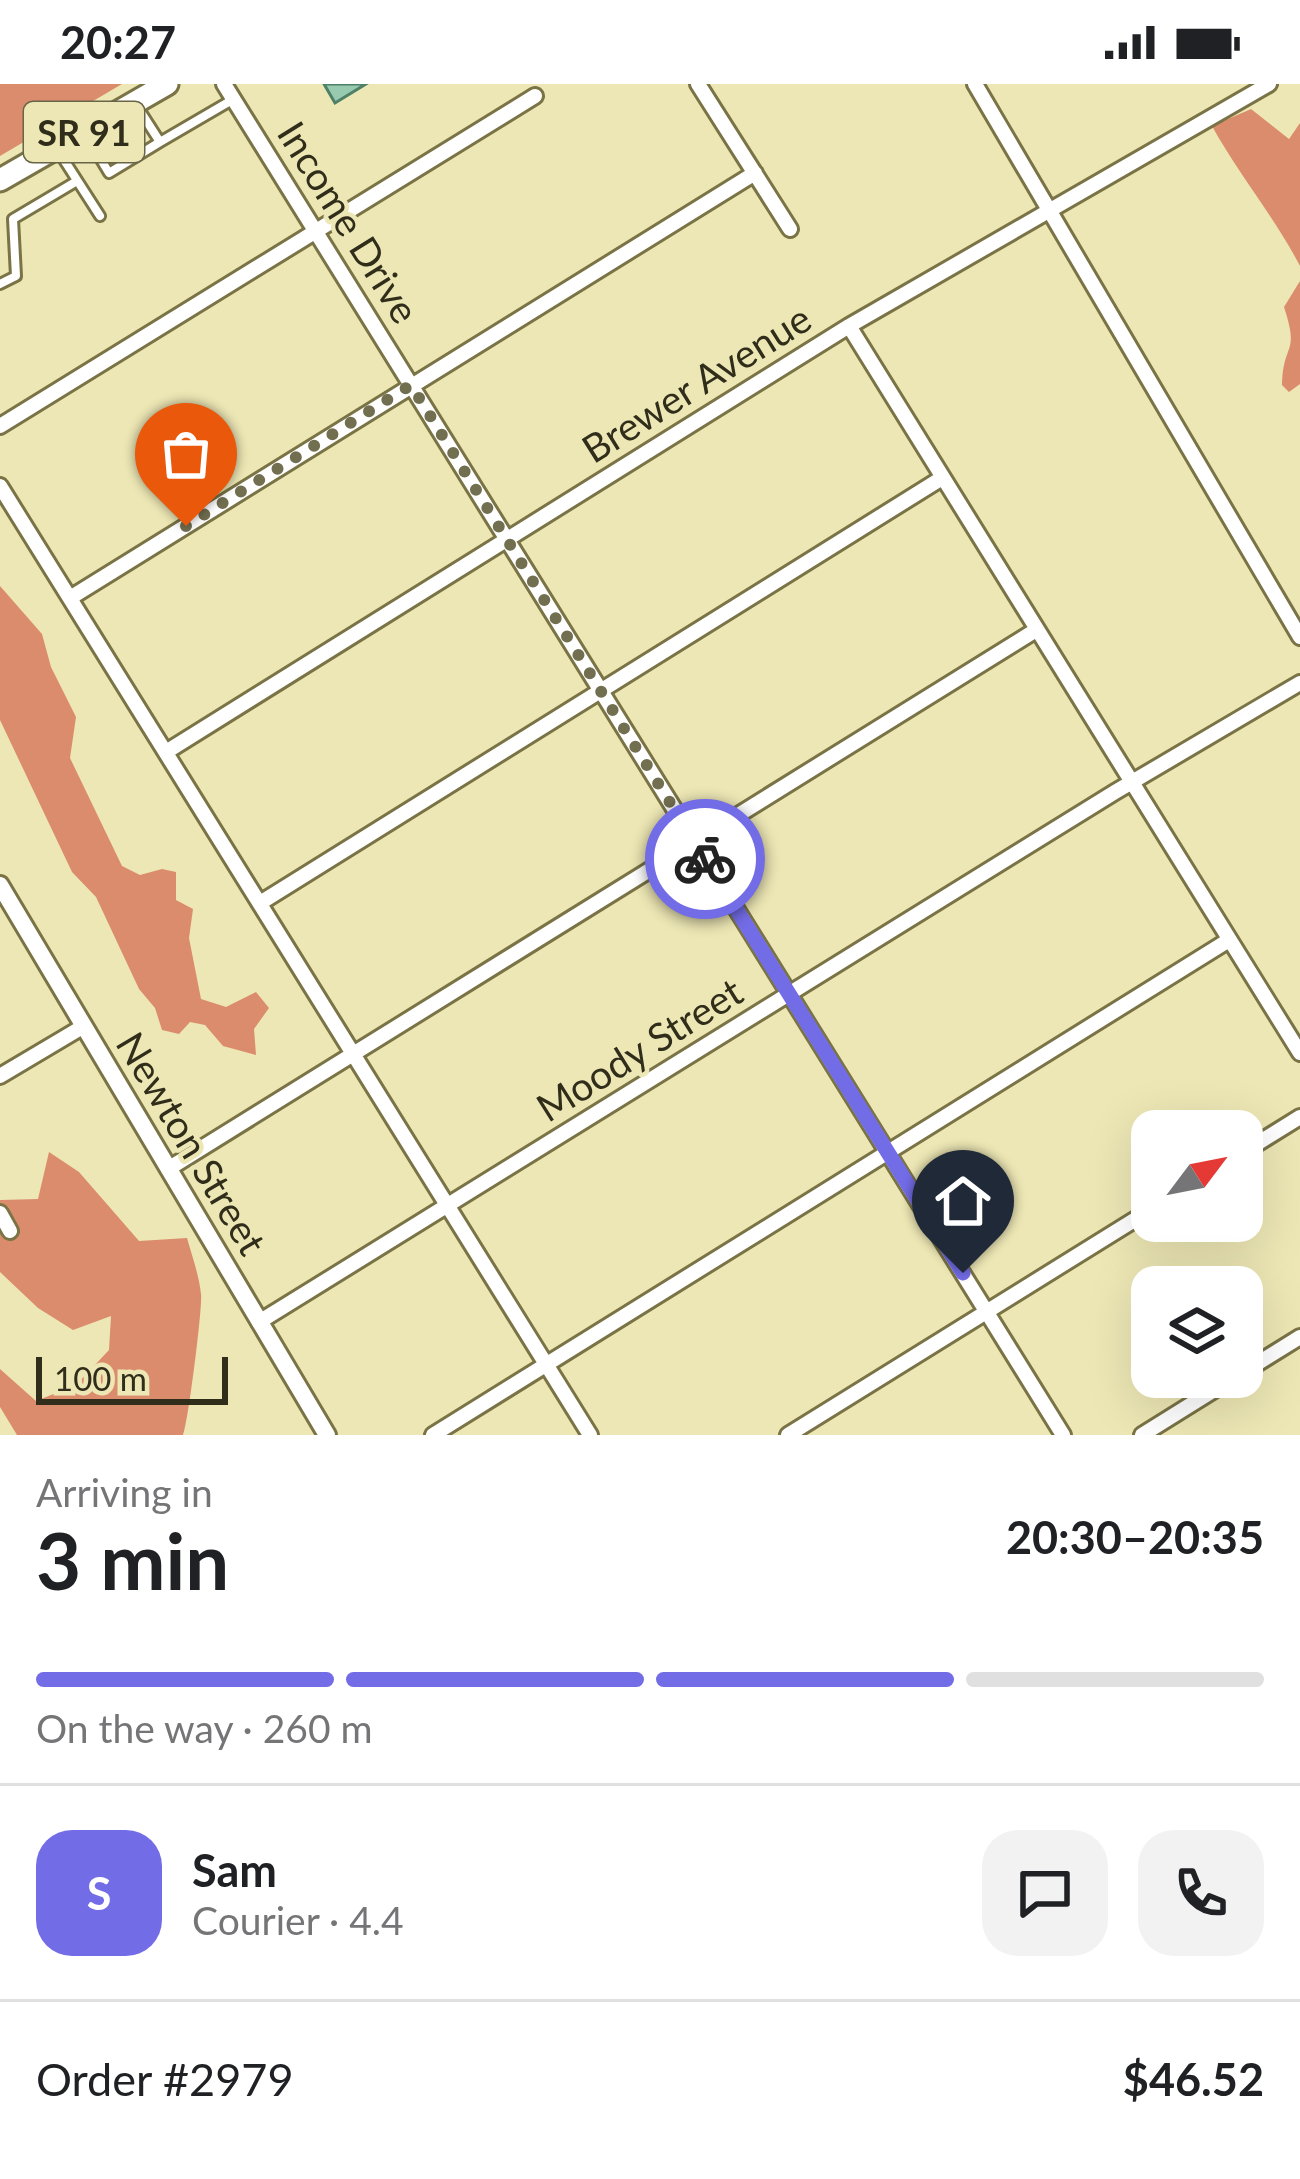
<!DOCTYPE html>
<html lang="en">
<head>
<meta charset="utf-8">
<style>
	body { margin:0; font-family:Lato,sans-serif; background:#f2f2f2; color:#202124; height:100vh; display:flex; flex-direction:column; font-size:45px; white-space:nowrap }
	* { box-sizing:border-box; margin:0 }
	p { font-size:39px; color:#757577 }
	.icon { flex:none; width:66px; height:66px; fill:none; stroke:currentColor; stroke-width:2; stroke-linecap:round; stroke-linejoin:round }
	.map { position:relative; height:1351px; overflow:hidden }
	.details { display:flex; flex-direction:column; background:#fff; flex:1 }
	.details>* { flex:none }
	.needle { width:78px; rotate:58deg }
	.buttons { position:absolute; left:1131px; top:1026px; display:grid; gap:24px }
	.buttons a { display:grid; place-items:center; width:132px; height:132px; border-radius:24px; background:#fff; box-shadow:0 12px 48px #0002; font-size:60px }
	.scale { position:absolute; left:36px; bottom:30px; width:192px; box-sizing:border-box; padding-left:12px; border:6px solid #302d1a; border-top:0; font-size:33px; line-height:42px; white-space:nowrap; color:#302d1a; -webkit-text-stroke:9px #ede7b5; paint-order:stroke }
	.pin { position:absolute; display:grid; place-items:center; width:102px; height:102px; color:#fff; margin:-123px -51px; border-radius:50% 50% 50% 0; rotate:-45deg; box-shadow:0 0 12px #0007 }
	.pin .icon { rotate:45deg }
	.courier { position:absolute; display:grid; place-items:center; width:120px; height:120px; margin:-60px; border:9px solid #736ce7; border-radius:50%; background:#fff; color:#222; box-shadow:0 3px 15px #0007 }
	.overview em { font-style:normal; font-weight:700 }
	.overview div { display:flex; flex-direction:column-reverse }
	.overview { display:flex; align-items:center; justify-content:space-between; height:204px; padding:0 36px }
	h1 { font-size:78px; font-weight:700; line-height:90px }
	.bar { display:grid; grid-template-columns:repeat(4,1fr); gap:18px 12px; align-content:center; height:144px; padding:0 36px }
	.bar i { height:15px; border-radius:9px; background:#e0e0e0 }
	.bar .on { background:#736ce7 }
	.bar p { grid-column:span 4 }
	.line { display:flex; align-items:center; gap:30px; padding:0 36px; border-top:3px solid #e0e0e0 }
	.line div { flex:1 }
	.round { display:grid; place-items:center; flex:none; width:126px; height:126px; border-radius:36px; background:#f2f2f2 }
	.status { display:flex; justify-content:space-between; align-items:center; height:84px; padding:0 60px; background:#fff; direction:ltr }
	.status svg { height:33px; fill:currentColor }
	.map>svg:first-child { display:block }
	.forest { fill:#db8c6d }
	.building { fill:#97caaf; stroke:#4f8068; stroke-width:3 }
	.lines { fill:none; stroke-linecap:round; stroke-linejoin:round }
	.service-casing { stroke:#797345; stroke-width:14 }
	.minor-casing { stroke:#797345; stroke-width:20 }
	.tertiary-casing { stroke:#797345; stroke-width:22 }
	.primary-casing { stroke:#797345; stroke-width:27 }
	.service { stroke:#fff; stroke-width:8 }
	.minor { stroke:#fff; stroke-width:14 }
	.tertiary { stroke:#fff; stroke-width:16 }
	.primary { stroke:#fff; stroke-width:21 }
	.done { stroke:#726e50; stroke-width:12; stroke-dasharray:0 21.6 }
	.route { stroke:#736ce7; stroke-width:15 }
	.labels { text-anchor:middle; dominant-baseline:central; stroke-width:9; stroke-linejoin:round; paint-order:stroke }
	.shield { fill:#ede7b5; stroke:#696548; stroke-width:3 }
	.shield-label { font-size:36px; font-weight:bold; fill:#302d1a }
	.street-label { font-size:39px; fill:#302d1a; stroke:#ede7b5 }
</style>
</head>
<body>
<div class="status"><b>20:27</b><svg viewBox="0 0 49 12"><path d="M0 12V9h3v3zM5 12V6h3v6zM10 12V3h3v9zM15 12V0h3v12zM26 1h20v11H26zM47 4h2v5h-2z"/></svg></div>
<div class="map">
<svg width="1300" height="1351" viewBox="0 0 1300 1351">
	<rect width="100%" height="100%" fill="#ede7b5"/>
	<path class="forest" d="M 0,0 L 122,0 L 0,72 Z
		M 1251,25 L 1289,55 L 1300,39 L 1300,182 C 1274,132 1239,91 1212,42 Z
		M 1300,197 L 1300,300 L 1289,308 L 1282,301 C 1283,257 1300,272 1284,223 Z
		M 0,502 L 42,550 L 51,583 L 76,633 L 70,674 L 122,782 L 140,791 L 162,785 L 176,788 L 176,816 L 193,825 L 189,854 L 201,915 L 226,923 L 256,908 L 269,924 L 254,945 L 256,971 L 223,962 L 205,941 L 190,938 L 179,950 L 162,946 L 155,924 L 139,905 L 96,813 L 72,788 L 0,636 Z
		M 49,1068 L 79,1088 L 139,1157 L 187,1154 C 192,1172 199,1191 201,1210 C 203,1221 188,1340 183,1351 L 17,1351 L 0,1323 L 0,1285 L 36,1317 L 76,1301 L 109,1266 L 111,1232 L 73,1246 L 38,1224 L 0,1188 L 0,1116 L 38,1115 Z"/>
	<path class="building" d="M 324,0 L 366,0 L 335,19 Z"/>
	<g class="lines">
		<defs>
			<path id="service" d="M 85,49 L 109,89 L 160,58 L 135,19
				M 160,58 L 232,16
				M 57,65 L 100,132
				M 0,200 L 16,192 L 13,135 L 77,97"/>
			<path id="minor" d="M 224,0 L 1063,1351
				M 698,0 L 790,145
				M 975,0 L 1300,553
				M 849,242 L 1300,969
				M 0,342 L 535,12
				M 0,402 L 590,1351
				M 70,514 L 755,89
				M 166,668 L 849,242 L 1269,0
				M 260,819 L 942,394
				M 0,992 L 84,942
				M 1242,1069 L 1300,1033
				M 168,1085 L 1036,546
				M 0,1129 L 10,1147
				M 259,1238 L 1115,708 L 1300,599
				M 1242,1289 L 1300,1253
				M 433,1351 L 1229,856
				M 788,1351 L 1152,1125
				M 1142,1351 L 1235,1293"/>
			<path id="tertiary" d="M 0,801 L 327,1351"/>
			<path id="primary" d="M 0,96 L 167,0"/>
		</defs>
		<use href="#service" class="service-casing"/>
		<use href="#minor" class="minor-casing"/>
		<use href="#tertiary" class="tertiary-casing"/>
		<use href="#primary" class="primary-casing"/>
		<use href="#service" class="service"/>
		<use href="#minor" class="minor"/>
		<use href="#tertiary" class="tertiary"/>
		<use href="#primary" class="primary"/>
	</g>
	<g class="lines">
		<path class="done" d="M 186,442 L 411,301 L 705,775"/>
		<path class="route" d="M 705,775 L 963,1189"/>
	</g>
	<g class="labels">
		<rect class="shield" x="24" y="18" width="120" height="60" rx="9"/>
		<g class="shield-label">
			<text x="84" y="48">SR 91</text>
		</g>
		<g class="street-label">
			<text transform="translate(349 138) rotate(58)">Income Drive</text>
			<text transform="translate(696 299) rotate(-32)">Brewer Avenue</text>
			<text transform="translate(639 965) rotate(-32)">Moody Street</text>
			<text transform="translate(192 1059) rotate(59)">Newton Street</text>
		</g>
	</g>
</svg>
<div class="buttons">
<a><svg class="needle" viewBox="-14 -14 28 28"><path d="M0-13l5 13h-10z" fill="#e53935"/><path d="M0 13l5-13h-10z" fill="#757577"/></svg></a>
<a><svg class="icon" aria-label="layers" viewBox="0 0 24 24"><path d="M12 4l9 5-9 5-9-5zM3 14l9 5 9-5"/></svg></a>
</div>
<div class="scale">100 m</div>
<div class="pin" style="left:186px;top:442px;background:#ea580c"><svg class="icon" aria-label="bag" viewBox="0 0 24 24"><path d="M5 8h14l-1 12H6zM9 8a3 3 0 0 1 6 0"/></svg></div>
<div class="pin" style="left:963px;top:1189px;background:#1f2937"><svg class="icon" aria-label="home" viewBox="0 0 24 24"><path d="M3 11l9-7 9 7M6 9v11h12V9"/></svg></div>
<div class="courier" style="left:705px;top:775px"><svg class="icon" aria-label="bike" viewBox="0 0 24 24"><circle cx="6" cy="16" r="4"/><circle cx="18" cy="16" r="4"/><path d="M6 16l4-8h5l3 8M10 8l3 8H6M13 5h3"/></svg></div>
</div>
<section class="details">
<div class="overview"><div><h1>3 min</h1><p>Arriving in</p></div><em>20:30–20:35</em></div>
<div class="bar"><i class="on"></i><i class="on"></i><i class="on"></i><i></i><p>On the way · 260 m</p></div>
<div class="line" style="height:216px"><b class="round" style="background:#736ce7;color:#fff">S</b><div><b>Sam</b><p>Courier · 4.4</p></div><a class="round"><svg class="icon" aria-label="chat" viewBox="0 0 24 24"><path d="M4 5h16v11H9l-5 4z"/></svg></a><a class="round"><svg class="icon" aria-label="phone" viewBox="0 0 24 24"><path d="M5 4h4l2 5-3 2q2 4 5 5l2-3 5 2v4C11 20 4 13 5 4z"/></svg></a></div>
<div class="line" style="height:156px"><div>Order #2979</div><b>$46.52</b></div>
</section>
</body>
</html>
